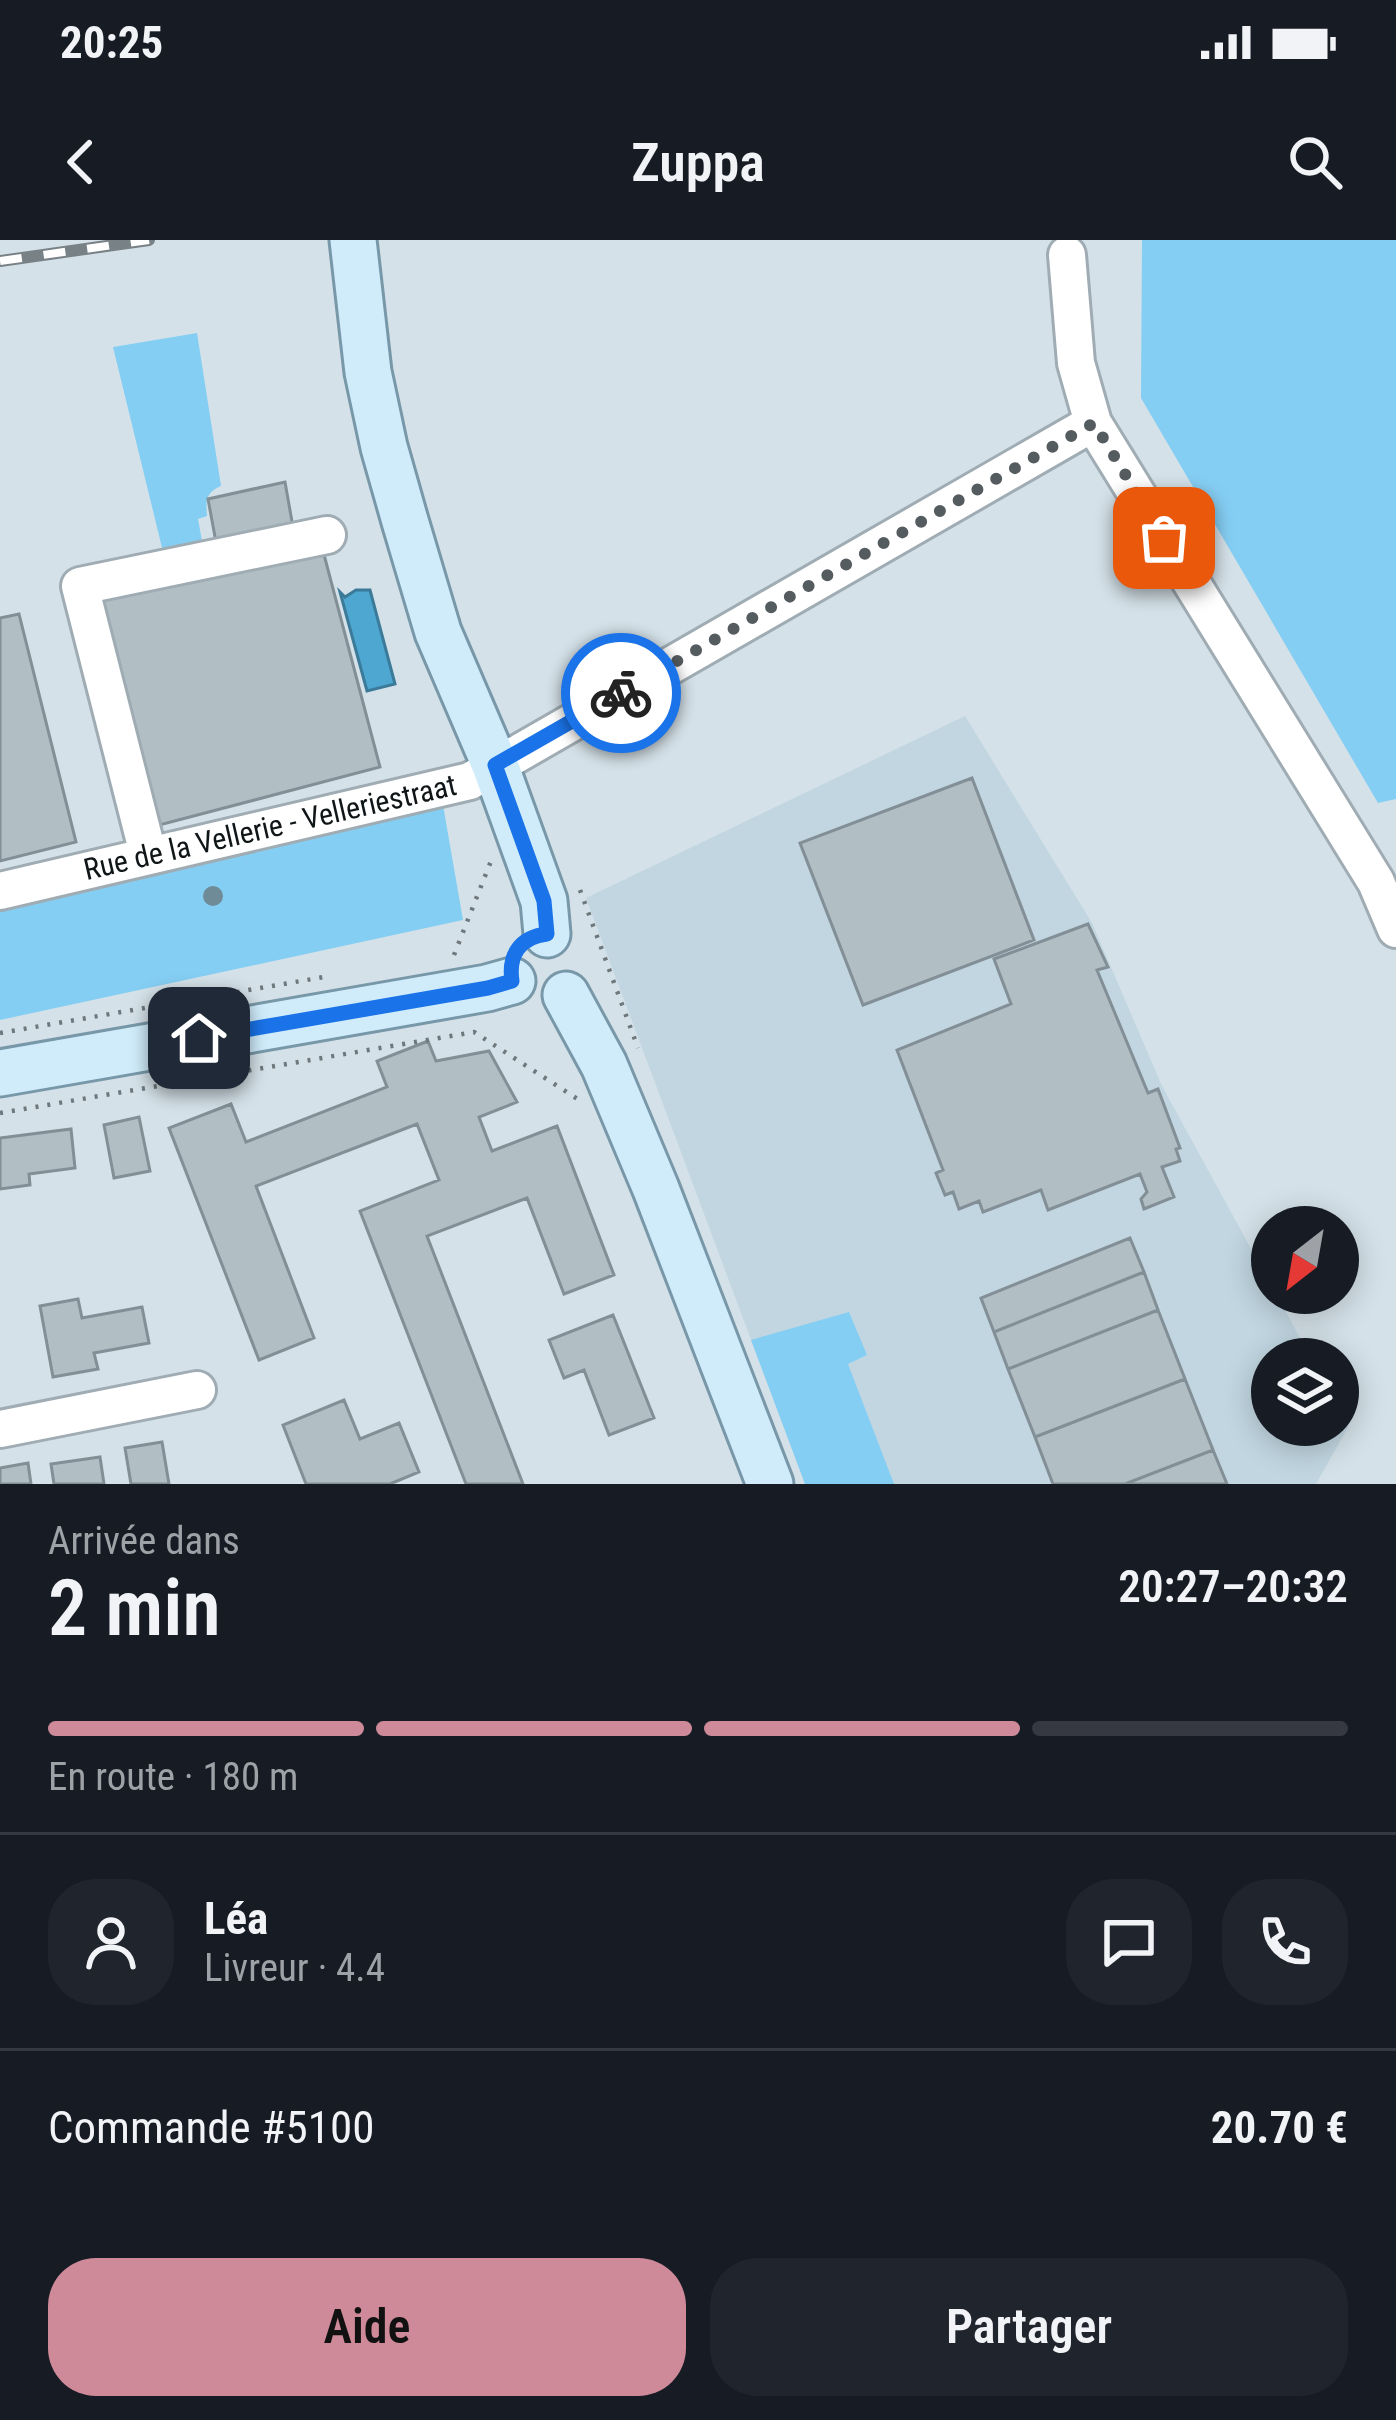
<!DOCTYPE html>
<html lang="fr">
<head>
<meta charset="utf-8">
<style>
	body { margin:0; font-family:"Roboto Condensed",sans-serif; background:#20242c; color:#f1f3f6; height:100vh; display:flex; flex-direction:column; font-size:45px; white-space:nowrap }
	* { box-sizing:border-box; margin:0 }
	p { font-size:39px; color:#9ea1a6 }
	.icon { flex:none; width:66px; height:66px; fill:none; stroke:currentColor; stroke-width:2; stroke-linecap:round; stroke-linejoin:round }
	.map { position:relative; height:1244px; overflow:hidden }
	.drawer { display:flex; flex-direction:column; background:#171b24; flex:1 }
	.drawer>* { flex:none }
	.needle { width:78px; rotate:211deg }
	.controls { position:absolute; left:1251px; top:966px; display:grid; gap:24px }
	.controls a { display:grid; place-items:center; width:108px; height:108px; border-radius:50%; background:#171b24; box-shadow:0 6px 30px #0003; font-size:60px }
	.pin { position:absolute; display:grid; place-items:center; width:102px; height:102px; color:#fff; margin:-51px; border-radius:24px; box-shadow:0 6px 18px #0006 }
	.courier { position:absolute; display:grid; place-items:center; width:120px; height:120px; margin:-60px; border:9px solid #1a73e8; border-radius:50%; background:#fff; color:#222; box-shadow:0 3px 15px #0007 }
	.head em { font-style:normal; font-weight:600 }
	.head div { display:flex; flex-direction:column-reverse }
	.head { display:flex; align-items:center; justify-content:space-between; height:204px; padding:0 48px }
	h1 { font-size:78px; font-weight:600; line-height:90px }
	.bar { display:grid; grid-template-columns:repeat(4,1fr); gap:18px 12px; align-content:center; height:144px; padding:0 48px }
	.bar i { height:15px; border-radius:9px; background:#363941 }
	.bar .active { background:#cf8a99 }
	.bar p { grid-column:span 4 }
	.line { display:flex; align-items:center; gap:30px; padding:0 48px; border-top:3px solid #363941 }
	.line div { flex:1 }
	.round { display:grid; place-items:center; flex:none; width:126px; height:126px; border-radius:48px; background:#20242c }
	.action { display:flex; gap:24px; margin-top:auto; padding:24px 48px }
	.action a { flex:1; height:138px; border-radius:48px; background:#cf8a99; color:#111; font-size:48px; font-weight:600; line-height:138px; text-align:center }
	.action a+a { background:#20242c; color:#f1f3f6 }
	.status { display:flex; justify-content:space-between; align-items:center; height:84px; padding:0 60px; background:#171b24; direction:ltr }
	.status svg { height:33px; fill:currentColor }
	header { display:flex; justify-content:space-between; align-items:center; height:156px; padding:0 48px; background:#171b24; font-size:54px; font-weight:600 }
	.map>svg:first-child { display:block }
	.built { fill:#c1d6e1 }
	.green { fill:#85cef3 }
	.water { fill:#4da7d1; stroke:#3b7b99; stroke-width:3 }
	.building { fill:#b1bec4; stroke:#838f96; stroke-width:3 }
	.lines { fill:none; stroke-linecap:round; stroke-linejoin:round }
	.minor-casing { stroke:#a0acb3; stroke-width:42 }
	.major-casing { stroke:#7898a9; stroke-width:51 }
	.path { stroke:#6e777b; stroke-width:4.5; stroke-dasharray:3 9; stroke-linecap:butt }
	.minor { stroke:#fff; stroke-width:36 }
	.major { stroke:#d0ecfb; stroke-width:45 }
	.rail-casing { stroke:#788186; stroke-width:12 }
	.rail { stroke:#fff; stroke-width:8; stroke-dasharray:22; stroke-linecap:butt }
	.tree { fill:#6f8b98 }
	.done { stroke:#555c60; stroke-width:12; stroke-dasharray:0 21.6 }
	.route { stroke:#1a73e8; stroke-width:15 }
	.labels { text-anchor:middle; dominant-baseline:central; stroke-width:10; stroke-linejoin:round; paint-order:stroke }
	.street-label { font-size:30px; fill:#101517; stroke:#fff }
</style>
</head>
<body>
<div class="status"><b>20:25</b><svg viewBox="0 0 49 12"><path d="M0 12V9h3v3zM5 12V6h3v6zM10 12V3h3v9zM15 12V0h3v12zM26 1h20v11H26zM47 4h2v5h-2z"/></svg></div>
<header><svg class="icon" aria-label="back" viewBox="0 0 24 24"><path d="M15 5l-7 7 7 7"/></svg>Zuppa<svg class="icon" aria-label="search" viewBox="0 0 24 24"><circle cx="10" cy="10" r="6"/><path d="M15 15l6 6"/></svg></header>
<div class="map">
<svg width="1396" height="1244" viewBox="0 0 1396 1244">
	<rect width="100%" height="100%" fill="#d4e1e8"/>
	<path class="built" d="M 965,476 L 1092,683 L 1162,846 L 1272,1047 L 1272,1053 L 1276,1053 L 1311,1119 L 1272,1119 L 1272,1185 L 1338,1185 L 1338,1168 L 1348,1187 L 1316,1244 L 805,1244 L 586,658 Z"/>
	<path class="green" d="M 1142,0 L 1396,0 L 1396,559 L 1378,563 L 1141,158 Z
		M 197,93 L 221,246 C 205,253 206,261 207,276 L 198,279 L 204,312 L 165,320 L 113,107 Z
		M 443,565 L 463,680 L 0,780 L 0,668 Z
		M 849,1072 L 867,1115 L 848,1124 L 894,1244 L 805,1244 L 751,1100 Z"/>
	<path class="water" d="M 356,350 L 370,350 L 395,444 L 367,451 L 340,352 L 345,357 Z"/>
	<path class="building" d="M 285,242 L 294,293 L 218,313 L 208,259 Z
		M 322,307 L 380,527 L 148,588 L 96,357 Z
		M 19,374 L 76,602 L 0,621 L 0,378 Z
		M 972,538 L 1034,700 L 863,765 L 800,603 Z
		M 1088,684 L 1108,727 L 1097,730 L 1148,853 L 1158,849 L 1180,908 L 1176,909 L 1180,921 L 1162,927 L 1174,957 L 1144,969 L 1141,959 L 1147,952 L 1140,934 L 1048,970 L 1041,950 L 983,972 L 979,961 L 959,969 L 953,952 L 945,955 L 936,933 L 943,930 L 897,810 L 1011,764 L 994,719 Z
		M 428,801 L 436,821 L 489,811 L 517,862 L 479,877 L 492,911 L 557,886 L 614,1035 L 564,1054 L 527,958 L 427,996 L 523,1244 L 466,1244 L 360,971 L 439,940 L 417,884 L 256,946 L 314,1098 L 259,1120 L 169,888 L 231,864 L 246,902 L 387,847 L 377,821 Z
		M 139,877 L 150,931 L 114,938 L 104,885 Z
		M 71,889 L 75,928 L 29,934 L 30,945 L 0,949 L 0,898 Z
		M 1130,998 L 1144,1032 L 994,1092 L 981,1058 Z
		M 1144,1032 L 1158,1070 L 1008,1129 L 994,1092 Z
		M 78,1059 L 82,1078 L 142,1067 L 149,1103 L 94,1113 L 98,1129 L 53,1137 L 40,1066 Z
		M 1158,1070 L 1185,1139 L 1035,1197 L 1008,1129 Z
		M 613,1075 L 654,1178 L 609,1195 L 584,1130 L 564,1138 L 549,1100 Z
		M 1185,1139 L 1213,1210 L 1125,1244 L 1053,1244 L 1035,1197 Z
		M 344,1160 L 360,1199 L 399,1183 L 419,1232 L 390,1244 L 306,1244 L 283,1185 Z
		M 162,1202 L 169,1244 L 131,1244 L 125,1208 Z
		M 1213,1210 L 1227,1244 L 1125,1244 Z
		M 100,1217 L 104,1244 L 54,1244 L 51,1224 Z
		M 28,1223 L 31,1244 L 0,1244 L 0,1228 Z"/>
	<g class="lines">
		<defs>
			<path id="minor" d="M 1067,15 L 1076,123 L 1093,183 L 1376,642 L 1396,689
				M 148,614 L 80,346 L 327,295
				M 0,651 L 470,541 L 1093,183
				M 0,1189 L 197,1150"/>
			<path id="major" d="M 353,0 L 368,132 L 384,207 L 405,281 L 438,392 L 495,525 L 544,661 L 547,694
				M 566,755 L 604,825 L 656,949 L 770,1244
				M 0,833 L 487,748 L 512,741"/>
		</defs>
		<use href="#minor" class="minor-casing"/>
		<use href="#major" class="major-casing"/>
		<path class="path" d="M 580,650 L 638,808
			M 454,715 L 491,621
			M 0,793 L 324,737
			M 0,873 L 474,792 L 579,860"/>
		<use href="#minor" class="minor"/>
		<use href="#major" class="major"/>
		<defs>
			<path id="rail" d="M 0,21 L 149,0"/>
		</defs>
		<use href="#rail" class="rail-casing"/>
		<use href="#rail" class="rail"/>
	</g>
	<circle class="tree" cx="213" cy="656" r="10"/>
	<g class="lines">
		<path class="done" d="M 621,453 L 1094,183 L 1164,298"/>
		<path class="route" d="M 199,798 L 488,748 L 512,741 C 508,715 520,697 547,694 L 544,661 L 495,525 L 621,453"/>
	</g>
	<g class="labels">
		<g class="street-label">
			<text transform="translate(270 587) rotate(-13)">Rue de la Vellerie - Velleriestraat</text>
		</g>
	</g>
</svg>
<div class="controls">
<a><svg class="needle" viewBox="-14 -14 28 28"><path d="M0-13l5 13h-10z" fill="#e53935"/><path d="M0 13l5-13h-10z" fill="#9ea1a6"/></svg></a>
<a><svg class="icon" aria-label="layers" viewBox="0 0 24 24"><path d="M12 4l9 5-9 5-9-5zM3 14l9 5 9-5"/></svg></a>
</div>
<div class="pin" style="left:1164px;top:298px;background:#ea580c"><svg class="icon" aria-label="bag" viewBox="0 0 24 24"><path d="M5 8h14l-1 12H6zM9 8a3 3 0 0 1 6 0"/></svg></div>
<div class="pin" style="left:199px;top:798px;background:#1f2937"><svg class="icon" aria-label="home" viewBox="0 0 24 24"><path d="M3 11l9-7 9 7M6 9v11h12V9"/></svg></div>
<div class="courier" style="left:621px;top:453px"><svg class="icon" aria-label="bike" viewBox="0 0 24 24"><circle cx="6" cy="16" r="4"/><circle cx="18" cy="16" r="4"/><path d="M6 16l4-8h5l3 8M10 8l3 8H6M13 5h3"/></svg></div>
</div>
<section class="drawer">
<div class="head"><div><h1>2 min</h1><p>Arrivée dans</p></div><em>20:27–20:32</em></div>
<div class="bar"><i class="active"></i><i class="active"></i><i class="active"></i><i></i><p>En route · 180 m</p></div>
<div class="line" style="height:216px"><a class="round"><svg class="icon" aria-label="person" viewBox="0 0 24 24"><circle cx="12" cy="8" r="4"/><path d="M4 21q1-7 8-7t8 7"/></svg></a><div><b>Léa</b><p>Livreur · 4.4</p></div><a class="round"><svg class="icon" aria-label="chat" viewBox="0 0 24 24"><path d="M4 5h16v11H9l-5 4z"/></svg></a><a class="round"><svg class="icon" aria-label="phone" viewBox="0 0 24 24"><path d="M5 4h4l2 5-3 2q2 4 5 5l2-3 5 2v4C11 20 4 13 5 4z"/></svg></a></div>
<div class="line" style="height:156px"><div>Commande #5100</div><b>20.70 €</b></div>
<div class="action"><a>Aide</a><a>Partager</a></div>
</section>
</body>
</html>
